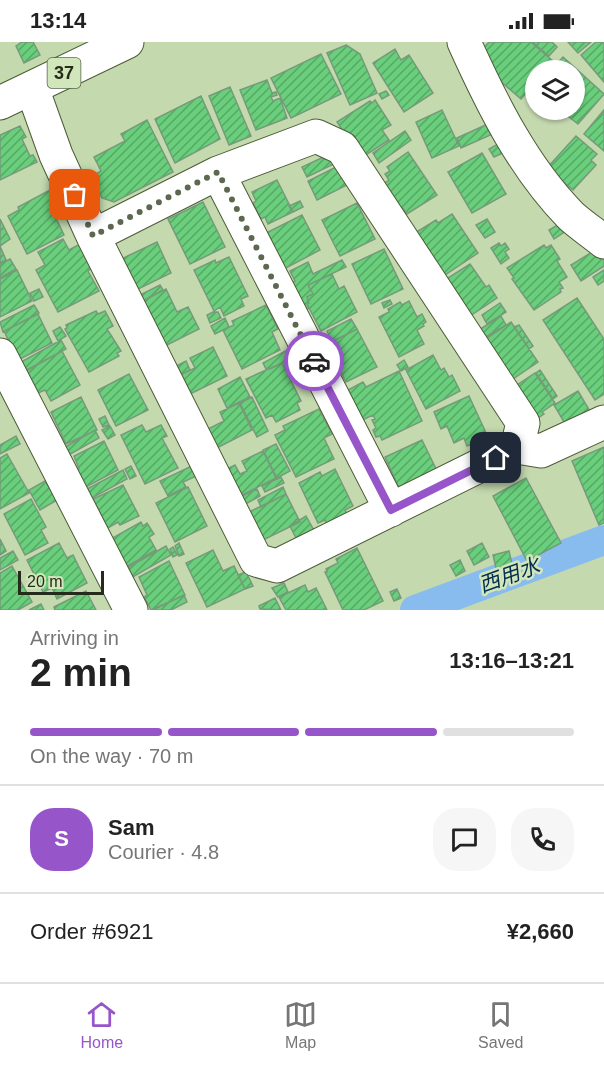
<!DOCTYPE html>
<html lang="en">
<head>
<meta charset="utf-8">
<style>
	body { margin:0; font-family:Helvetica,"Noto Sans JP",sans-serif; background:#f6f6f6; color:#222; height:100vh; display:flex; flex-direction:column; font-size:22px; white-space:nowrap }
	* { box-sizing:border-box; margin:0 }
	p { font-size:20px; color:#767676 }
	.icon { flex:none; width:33px; height:33px; fill:none; stroke:currentColor; stroke-width:2; stroke-linecap:round; stroke-linejoin:round }
	.map { position:relative; height:568px; overflow:hidden }
	.drawer { display:flex; flex-direction:column; background:#fff; flex:1 }
	.drawer>* { flex:none }
	.fabs { position:absolute; left:525px; top:18px; display:grid; gap:12px }
	.fabs a { display:grid; place-items:center; width:60px; height:60px; border-radius:50%; background:#fff; box-shadow:0 2px 4px #0004; font-size:30px }
	.scale { position:absolute; left:18px; bottom:15px; width:86px; box-sizing:border-box; padding-left:6px; border:3px solid #242b1b; border-top:0; font-size:16px; line-height:21px; white-space:nowrap; color:#242b1b; -webkit-text-stroke:4px #d2e6bb; paint-order:stroke }
	.pin { position:absolute; display:grid; place-items:center; width:51px; height:51px; color:#fff; margin:-26px; border-radius:12px; box-shadow:0 3px 9px #0006 }
	.courier { position:absolute; display:grid; place-items:center; width:60px; height:60px; margin:-30px; border:4px solid #9755ca; border-radius:50%; background:#fff; color:#222; box-shadow:0 2px 8px #0007 }
	.headline em { font-style:normal; font-weight:800 }
	.headline div { display:flex; flex-direction:column-reverse }
	.headline { display:flex; align-items:center; justify-content:space-between; height:102px; padding:0 30px }
	h1 { font-size:39px; font-weight:800; line-height:45px }
	.bar { display:grid; grid-template-columns:repeat(4,1fr); gap:9px 6px; align-content:center; height:72px; padding:0 30px }
	.bar i { height:8px; border-radius:4px; background:#e0e0e0 }
	.bar .on { background:#9755ca }
	.bar p { grid-column:span 4 }
	.line { display:flex; align-items:center; gap:15px; padding:0 30px; border-top:2px solid #e0e0e0 }
	.line div { flex:1 }
	.round { display:grid; place-items:center; flex:none; width:63px; height:63px; border-radius:24px; background:#f6f6f6 }
	.status { display:flex; justify-content:space-between; align-items:center; height:42px; padding:0 30px; background:#fff; direction:ltr }
	.status svg { height:16px; fill:currentColor }
	.menu { display:flex; justify-content:space-around; align-items:center; height:84px; border-top:2px solid #e0e0e0; background:#fff; font-size:16px; color:#767676 }
	.menu a { display:grid; justify-items:center; gap:3px }
	.menu .on { color:#9755ca }
	.map>svg:first-child { display:block }
	.lines { fill:none; stroke-linecap:round; stroke-linejoin:round }
	.canal { stroke:#88bcee; stroke-width:30 }
	.building { fill:url(#building-hatch); stroke:#769a7a; stroke-width:1.5 }
	.minor-casing { stroke:#4b5c36; stroke-width:35 }
	.major-casing { stroke:#4b5c36; stroke-width:35 }
	.minor { stroke:#fff; stroke-width:33 }
	.major { stroke:#fff; stroke-width:33 }
	.done { stroke:#5c684f; stroke-width:6; stroke-dasharray:0 10.8 }
	.route { stroke:#9755ca; stroke-width:8 }
	.labels { text-anchor:middle; dominant-baseline:central; stroke-width:5; stroke-linejoin:round; paint-order:stroke }
	.shield { fill:#d2e6bb; stroke:#58634b; stroke-width:1.5 }
	.shield-label { font-size:18px; font-weight:bold; fill:#242b1b }
	.water-label { font-size:21px; font-style:italic; fill:#042d4d; stroke:#d2e6bb }
</style>
</head>
<body>
<div class="status"><b>13:14</b><svg viewBox="0 0 49 12"><path d="M0 12V9h3v3zM5 12V6h3v6zM10 12V3h3v9zM15 12V0h3v12zM26 1h20v11H26zM47 4h2v5h-2z"/></svg></div>
<div class="map">
<svg width="604" height="568" viewBox="0 0 604 568">
	<defs>
		<pattern id="building-hatch" width="6" height="6" patternUnits="userSpaceOnUse" patternTransform="scale(1.5)"><rect width="6" height="6" fill="#69cf7c"/><path d="M-1 1l2-2M0 6l6-6M5 7l2-2" fill="none" stroke="#56a865"/></pattern>
	</defs>
	<rect width="100%" height="100%" fill="#c5d9af"/>
	<g class="lines">
		<path class="canal" d="M 415,568 L 604,498"/>
	</g>
	<path class="building" d="M 33,0 L 40,13 L 24,21 L 16,4 L 22,0 Z
		M 489,0 L 531,0 L 554,20 L 546,28 L 536,28 L 536,41 L 521,57 L 491,31 L 480,10 Z
		M 532,0 L 552,0 L 557,5 L 549,14 Z
		M 568,0 L 591,0 L 578,11 Z
		M 596,0 L 604,0 L 604,40 L 581,13 Z
		M 346,3 L 360,12 L 377,51 L 350,63 L 327,11 Z
		M 395,7 L 401,18 L 409,13 L 433,51 L 404,70 L 373,21 Z
		M 321,12 L 341,52 L 291,76 L 271,36 Z
		M 563,15 L 604,52 L 578,82 L 560,68 L 574,68 L 574,28 L 551,28 Z
		M 267,38 L 272,51 L 276,50 L 277,53 L 271,55 L 273,59 L 280,56 L 287,76 L 256,88 L 240,48 Z
		M 230,45 L 251,94 L 229,103 L 209,54 Z
		M 386,49 L 389,53 L 382,57 L 379,52 Z
		M 201,54 L 220,97 L 175,121 L 155,77 Z
		M 375,58 L 391,83 L 382,88 L 389,98 L 361,116 L 337,80 L 370,59 L 372,61 Z
		M 442,68 L 459,104 L 432,116 L 416,80 Z
		M 604,68 L 604,109 L 584,92 Z
		M 147,78 L 173,130 L 114,160 L 102,156 L 91,135 L 101,129 L 94,115 L 125,99 L 121,92 Z
		M 490,81 L 495,91 L 461,106 L 457,96 Z
		M 20,84 L 26,95 L 22,97 L 30,114 L 33,113 L 37,120 L 0,138 L 0,93 Z
		M 405,89 L 411,98 L 379,121 L 373,111 Z
		M 576,94 L 597,112 L 591,118 L 596,123 L 573,148 L 547,126 Z
		M 498,102 L 503,111 L 494,115 L 489,107 Z
		M 408,110 L 437,153 L 407,172 L 402,165 L 398,168 L 377,146 L 389,138 L 385,132 L 390,129 L 387,125 Z
		M 332,111 L 336,121 L 307,135 L 302,125 Z
		M 482,111 L 506,152 L 472,171 L 448,130 Z
		M 338,124 L 347,143 L 317,158 L 308,139 Z
		M 277,138 L 293,170 L 268,182 L 265,175 L 261,177 L 253,161 L 256,159 L 252,150 Z
		M 50,148 L 63,172 L 56,176 L 64,193 L 27,212 L 8,174 L 19,168 L 18,165 Z
		M 300,159 L 303,165 L 293,170 L 289,164 Z
		M 203,160 L 225,205 L 190,222 L 168,177 Z
		M 357,161 L 375,197 L 340,214 L 322,178 Z
		M 452,172 L 478,211 L 439,237 L 410,194 L 436,178 L 438,181 Z
		M 302,173 L 320,208 L 284,227 L 266,191 Z
		M 0,177 L 10,197 L 0,204 Z
		M 487,177 L 495,190 L 485,196 L 476,183 Z
		M 561,181 L 566,189 L 554,197 L 549,188 Z
		M 63,197 L 69,208 L 82,201 L 94,225 L 88,229 L 99,249 L 58,270 L 36,228 L 45,223 L 38,210 Z
		M 157,200 L 171,231 L 132,250 L 117,219 Z
		M 499,201 L 501,204 L 505,201 L 509,207 L 505,210 L 509,216 L 501,222 L 491,206 Z
		M 544,203 L 546,206 L 551,203 L 560,217 L 557,219 L 567,235 L 559,240 L 563,246 L 560,247 L 561,250 L 534,268 L 512,237 L 514,236 L 507,226 Z
		M 0,204 L 6,218 L 0,221 Z
		M 384,207 L 403,247 L 371,262 L 352,222 Z
		M 597,207 L 604,218 L 604,224 L 581,239 L 571,223 Z
		M 229,215 L 248,254 L 241,257 L 244,264 L 224,274 L 220,265 L 214,269 L 194,228 L 215,218 L 216,221 Z
		M 10,217 L 16,227 L 0,236 L 0,222 Z
		M 342,218 L 346,225 L 308,243 L 313,252 L 307,255 L 309,261 L 307,262 L 309,266 L 304,268 L 291,241 L 295,239 L 290,229 L 308,220 L 313,232 Z
		M 470,222 L 486,245 L 489,243 L 497,256 L 464,278 L 440,241 Z
		M 17,228 L 32,259 L 0,275 L 0,237 Z
		M 604,228 L 604,239 L 598,243 L 593,235 Z
		M 332,232 L 339,247 L 344,244 L 357,270 L 321,289 L 307,262 L 309,261 L 307,255 L 313,252 L 308,243 Z
		M 160,243 L 163,248 L 141,260 L 138,254 Z
		M 39,247 L 43,255 L 34,259 L 30,251 Z
		M 166,247 L 177,270 L 188,265 L 199,287 L 161,306 L 139,261 Z
		M 577,256 L 604,297 L 604,352 L 595,358 L 543,278 Z
		M 390,258 L 392,262 L 384,266 L 382,261 Z
		M 409,259 L 417,275 L 422,272 L 426,280 L 423,282 L 424,284 L 417,288 L 424,302 L 399,315 L 379,275 L 389,270 L 388,267 L 400,260 L 402,263 Z
		M 500,261 L 506,270 L 487,282 L 482,273 Z
		M 34,263 L 39,271 L 3,290 L 0,280 Z
		M 266,263 L 278,287 L 272,290 L 280,308 L 242,327 L 223,288 L 234,283 L 232,279 Z
		M 96,269 L 98,272 L 105,269 L 113,284 L 107,287 L 121,309 L 117,311 L 119,314 L 89,330 L 65,287 L 67,286 L 66,283 Z
		M 213,270 L 218,270 L 221,276 L 210,281 L 207,273 Z
		M 38,272 L 52,301 L 18,318 L 4,289 Z
		M 501,274 L 506,283 L 479,299 L 474,291 Z
		M 225,276 L 229,285 L 215,292 L 211,284 Z
		M 351,277 L 357,287 L 332,300 L 327,289 Z
		M 511,280 L 538,320 L 507,341 L 480,301 Z
		M 519,283 L 533,304 L 529,307 L 514,285 Z
		M 60,285 L 66,294 L 58,299 L 53,289 Z
		M 357,287 L 377,325 L 346,340 L 327,302 Z
		M 61,298 L 66,307 L 23,330 L 19,321 Z
		M 213,305 L 227,334 L 186,354 L 176,335 L 195,326 L 190,316 Z
		M 289,307 L 300,329 L 289,335 L 282,321 L 270,327 L 269,325 L 266,327 L 263,321 Z
		M 62,309 L 80,343 L 51,359 L 45,348 L 38,351 L 26,329 Z
		M 433,313 L 441,328 L 444,326 L 449,335 L 452,333 L 460,349 L 426,367 L 406,328 Z
		M 404,318 L 408,325 L 401,329 L 397,323 Z
		M 186,319 L 190,328 L 178,334 L 174,325 Z
		M 282,321 L 301,359 L 297,361 L 300,368 L 276,380 L 272,373 L 266,376 L 246,337 Z
		M 540,328 L 557,354 L 553,357 L 536,331 Z
		M 399,329 L 422,379 L 382,398 L 380,394 L 376,395 L 373,388 L 376,386 L 372,378 L 375,377 L 373,373 L 360,379 L 346,349 L 363,340 L 366,345 Z
		M 535,331 L 555,361 L 542,370 L 544,372 L 534,379 L 511,347 Z
		M 129,332 L 148,368 L 116,384 L 98,348 Z
		M 240,335 L 250,355 L 227,366 L 218,347 Z
		M 578,349 L 591,371 L 567,385 L 554,363 Z
		M 469,354 L 488,395 L 467,404 L 464,396 L 454,401 L 447,384 L 441,387 L 434,370 Z
		M 81,355 L 97,388 L 66,402 L 51,370 Z
		M 252,355 L 268,389 L 257,395 L 240,361 Z
		M 239,361 L 252,388 L 215,407 L 206,388 L 224,379 L 220,370 Z
		M 319,367 L 332,392 L 324,396 L 334,417 L 296,435 L 275,393 L 285,388 L 283,384 Z
		M 105,374 L 109,383 L 103,385 L 99,377 Z
		M 142,383 L 146,390 L 161,383 L 167,394 L 162,396 L 178,426 L 145,442 L 121,393 Z
		M 110,384 L 115,393 L 108,397 L 102,388 Z
		M 95,388 L 99,396 L 65,415 L 60,408 Z
		M 16,394 L 20,402 L 0,412 L 0,403 Z
		M 422,398 L 437,429 L 399,446 L 385,415 Z
		M 104,399 L 118,428 L 84,446 L 75,429 L 79,427 L 74,414 Z
		M 276,402 L 290,429 L 277,436 L 263,408 Z
		M 604,405 L 604,481 L 599,483 L 572,419 Z
		M 263,409 L 276,436 L 238,455 L 225,428 L 235,423 L 240,432 L 247,429 L 242,419 Z
		M 7,412 L 29,451 L 0,467 L 0,416 Z
		M 196,422 L 201,432 L 183,440 L 186,445 L 168,454 L 160,439 Z
		M 131,424 L 136,434 L 130,437 L 125,427 Z
		M 335,427 L 353,464 L 345,468 L 349,476 L 328,486 L 325,478 L 318,481 L 299,441 L 320,430 L 322,434 Z
		M 123,428 L 127,437 L 90,457 L 85,448 Z
		M 281,435 L 284,441 L 265,450 L 262,444 Z
		M 526,436 L 561,501 L 527,519 L 493,454 Z
		M 45,439 L 57,458 L 40,468 L 29,448 Z
		M 123,443 L 139,474 L 120,483 L 118,480 L 108,486 L 93,457 Z
		M 188,445 L 207,484 L 175,500 L 156,461 Z
		M 283,445 L 286,452 L 261,465 L 258,458 Z
		M 257,447 L 260,454 L 242,464 L 238,456 Z
		M 286,452 L 300,480 L 263,498 L 249,470 Z
		M 31,457 L 46,485 L 41,488 L 48,501 L 25,513 L 4,472 Z
		M 306,474 L 316,492 L 298,500 L 290,484 Z
		M 141,480 L 143,484 L 147,481 L 154,492 L 149,495 L 156,508 L 124,526 L 109,498 Z
		M 0,497 L 6,509 L 0,513 Z
		M 59,501 L 67,516 L 73,513 L 87,541 L 57,557 L 52,546 L 43,550 L 27,518 Z
		M 179,501 L 184,512 L 179,514 L 175,504 Z
		M 482,501 L 489,515 L 474,523 L 467,509 Z
		M 166,504 L 171,513 L 131,536 L 125,527 Z
		M 173,505 L 177,513 L 173,515 L 170,507 Z
		M 357,506 L 383,559 L 364,568 L 343,568 L 325,530 L 327,530 L 326,527 L 338,521 L 336,517 Z
		M 213,508 L 223,529 L 234,524 L 245,547 L 207,565 L 186,521 Z
		M 13,509 L 18,518 L 0,528 L 0,516 Z
		M 509,509 L 512,522 L 496,526 L 493,513 Z
		M 460,518 L 465,529 L 456,534 L 450,523 Z
		M 169,519 L 185,553 L 151,568 L 144,555 L 147,553 L 139,535 Z
		M 12,524 L 32,560 L 18,568 L 0,568 L 0,531 Z
		M 246,530 L 253,544 L 245,547 L 238,533 Z
		M 284,541 L 288,550 L 278,555 L 272,546 Z
		M 305,543 L 308,550 L 316,546 L 327,568 L 286,568 L 279,555 Z
		M 397,547 L 401,556 L 394,559 L 390,550 Z
		M 86,549 L 96,568 L 55,568 L 54,565 Z
		M 184,553 L 187,560 L 171,568 L 153,568 Z
		M 275,556 L 281,568 L 260,567 L 259,564 Z
		M 41,562 L 44,568 L 29,568 Z"/>
	<g class="lines">
		<defs>
			<path id="minor" d="M 464,0 C 492,62 523,125 571,174 C 581,183 593,191 604,200
				M 32,46 L 56,113 L 93,194
				M 316,94 L 342,106 L 523,381 L 517,405 L 277,524 L 256,518 L 93,194 L 218,131 Z
				M 218,131 L 391,468
				M 0,313 L 131,568
				M 517,405 L 541,409 L 604,380"/>
			<path id="major" d="M 0,61 L 127,0"/>
		</defs>
		<use href="#minor" class="minor-casing"/>
		<use href="#major" class="major-casing"/>
		<use href="#minor" class="minor"/>
		<use href="#major" class="major"/>
	</g>
	<g class="lines">
		<path class="done" d="M 75,153 L 93,194 L 218,130 L 314,319"/>
		<path class="route" d="M 314,319 L 391,468 L 496,416"/>
	</g>
	<g class="labels">
		<rect class="shield" x="47.5" y="16" width="33" height="30" rx="4.5"/>
		<g class="shield-label">
			<text x="64" y="31">37</text>
		</g>
		<g class="water-label">
			<text transform="translate(509 533) rotate(-20)">西用水</text>
		</g>
	</g>
</svg>
<div class="fabs">
<a><svg class="icon" aria-label="layers" viewBox="0 0 24 24"><path d="M12 4l9 5-9 5-9-5zM3 14l9 5 9-5"/></svg></a>
</div>
<div class="scale">20 m</div>
<div class="pin" style="left:75px;top:153px;background:#ea580c"><svg class="icon" aria-label="bag" viewBox="0 0 24 24"><path d="M5 8h14l-1 12H6zM9 8a3 3 0 0 1 6 0"/></svg></div>
<div class="pin" style="left:496px;top:416px;background:#1f2937"><svg class="icon" aria-label="home" viewBox="0 0 24 24"><path d="M3 11l9-7 9 7M6 9v11h12V9"/></svg></div>
<div class="courier" style="left:314px;top:319px"><svg class="icon" aria-label="car" viewBox="0 0 24 24"><path d="M5 17H2v-5l4-1 3-4h7l3 4 3 1v5h-3M9 17h6M6 11h13"/><circle cx="7" cy="17" r="2"/><circle cx="17" cy="17" r="2"/></svg></div>
</div>
<section class="drawer">
<div class="headline"><div><h1>2 min</h1><p>Arriving in</p></div><em>13:16–13:21</em></div>
<div class="bar"><i class="on"></i><i class="on"></i><i class="on"></i><i></i><p>On the way · 70 m</p></div>
<div class="line" style="height:108px"><b class="round" style="background:#9755ca;color:#fff">S</b><div><b>Sam</b><p>Courier · 4.8</p></div><a class="round"><svg class="icon" aria-label="chat" viewBox="0 0 24 24"><path d="M4 5h16v11H9l-5 4z"/></svg></a><a class="round"><svg class="icon" aria-label="phone" viewBox="0 0 24 24"><path d="M5 4h4l2 5-3 2q2 4 5 5l2-3 5 2v4C11 20 4 13 5 4z"/></svg></a></div>
<div class="line" style="height:78px"><div>Order #6921</div><b>¥2,660</b></div>
</section>
<nav class="menu">
<a class="on"><svg class="icon" aria-label="home" viewBox="0 0 24 24"><path d="M3 11l9-7 9 7M6 9v11h12V9"/></svg>Home</a>
<a><svg class="icon" aria-label="map" viewBox="0 0 24 24"><path d="M3 6l6-2 6 2 6-2v14l-6 2-6-2-6 2zM9 4v14M15 6v14"/></svg>Map</a>
<a><svg class="icon" aria-label="saved" viewBox="0 0 24 24"><path d="M7 4h10v16l-5-4-5 4z"/></svg>Saved</a>
</nav>
</body>
</html>
